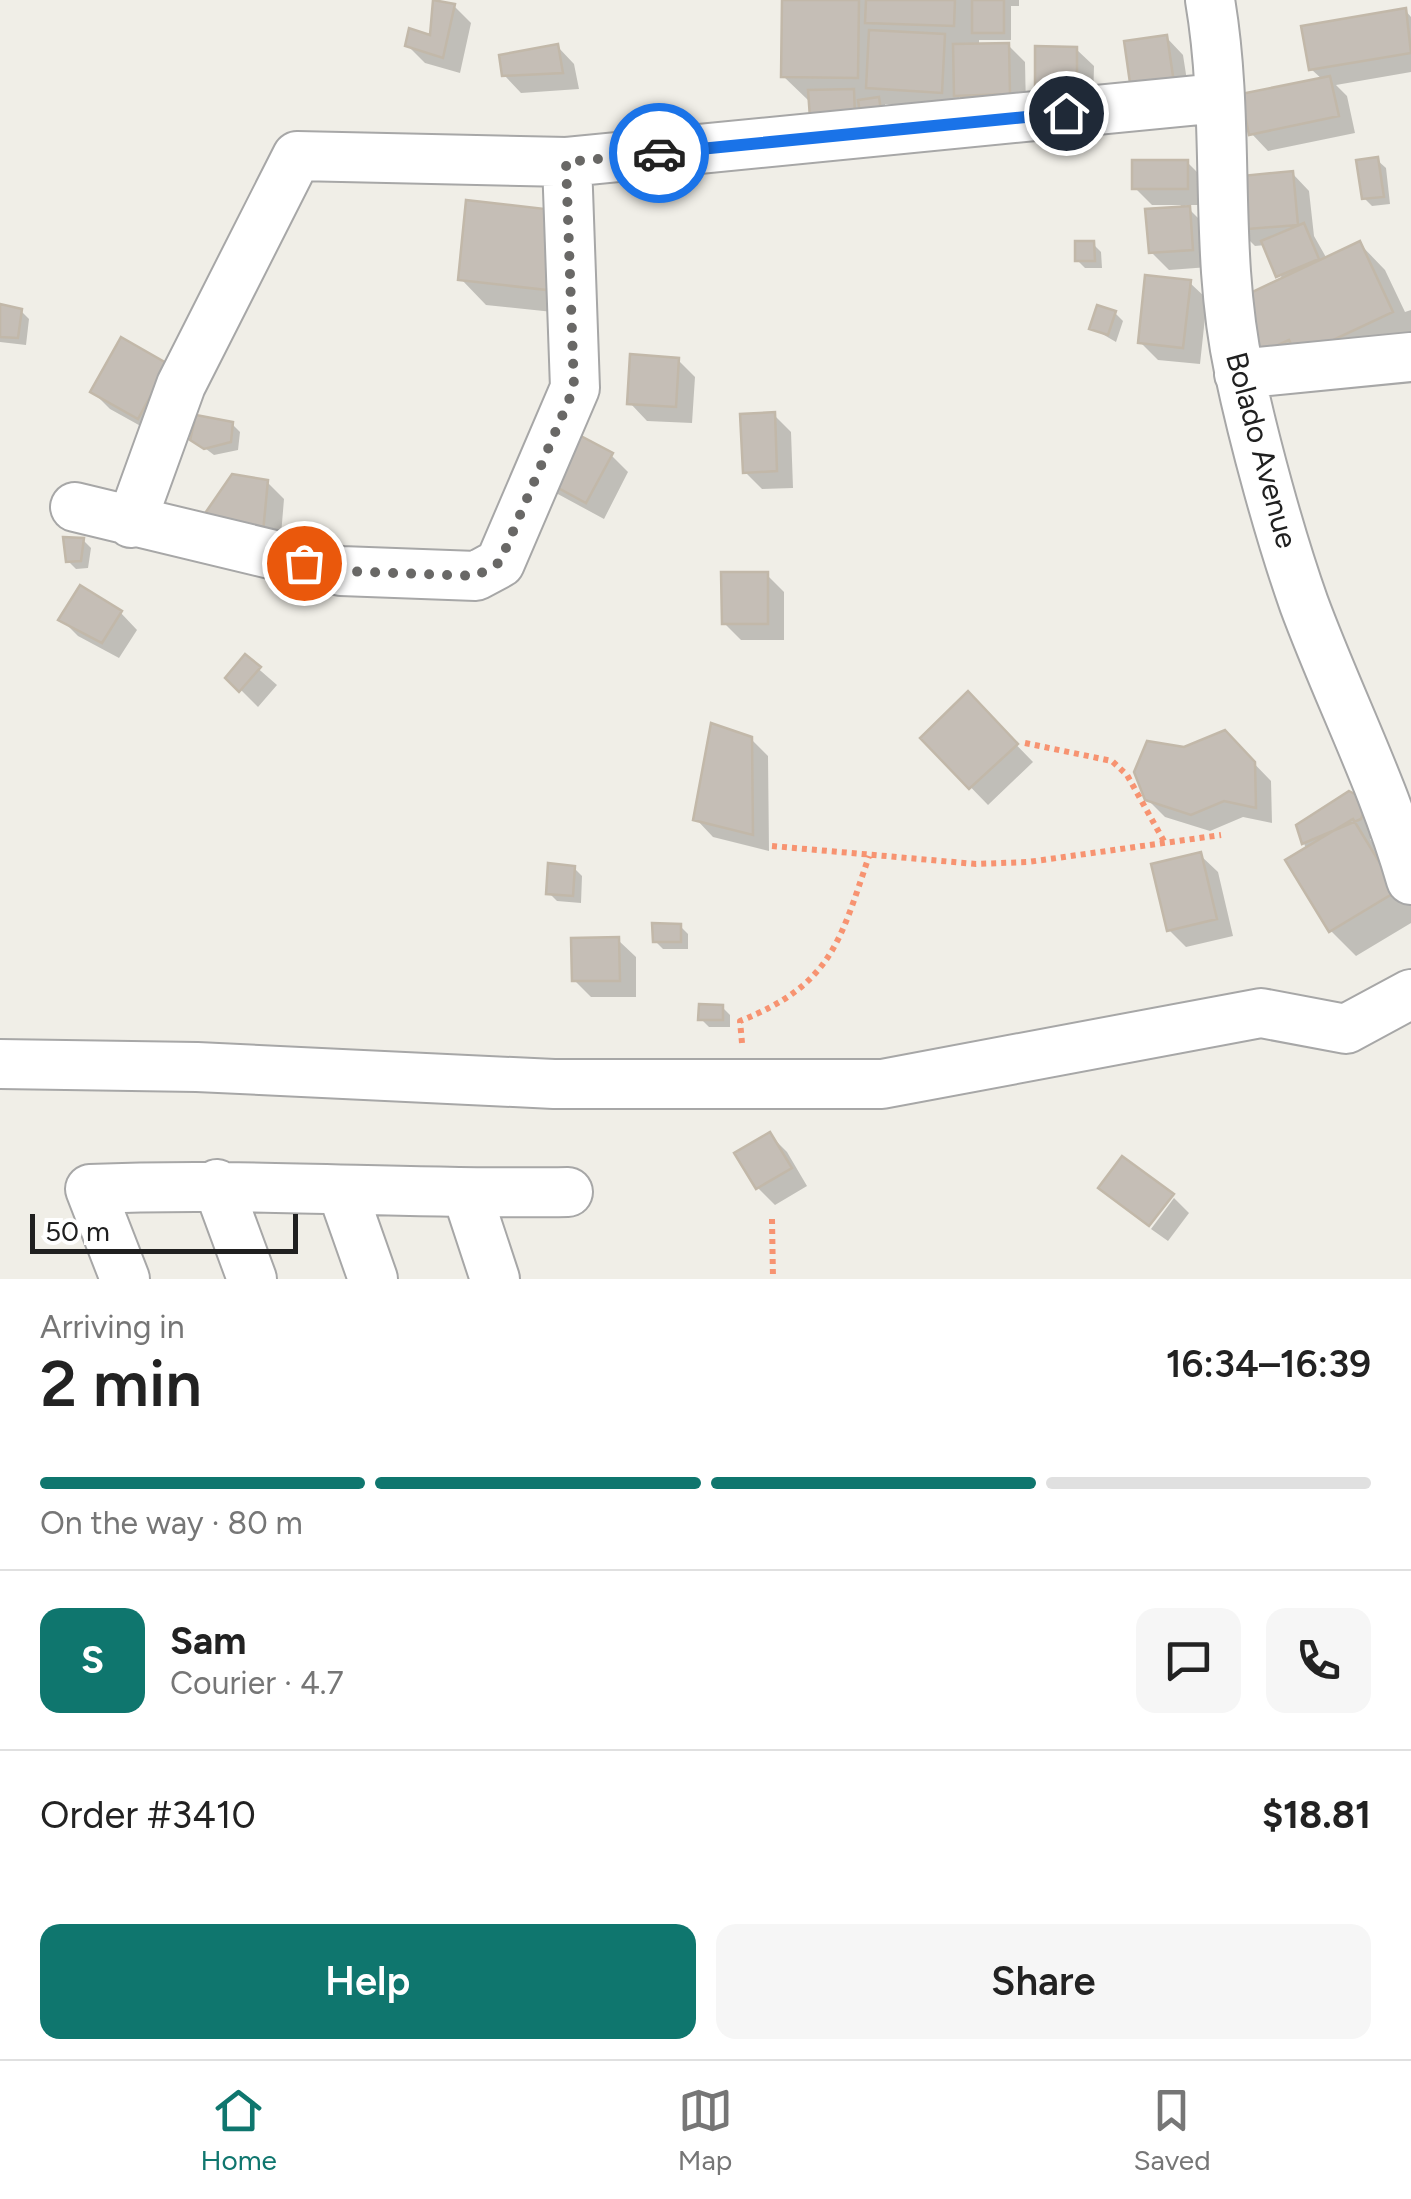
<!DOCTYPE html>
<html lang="en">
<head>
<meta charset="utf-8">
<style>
	body { margin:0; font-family:Figtree,sans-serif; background:#f6f6f6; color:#222; height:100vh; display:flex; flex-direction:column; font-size:38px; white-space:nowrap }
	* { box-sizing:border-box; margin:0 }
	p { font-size:32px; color:#767676 }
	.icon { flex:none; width:55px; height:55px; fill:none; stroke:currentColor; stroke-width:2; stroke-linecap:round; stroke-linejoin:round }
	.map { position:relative; height:1279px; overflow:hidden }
	.sheet { display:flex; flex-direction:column; background:#fff; flex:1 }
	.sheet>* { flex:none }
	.scale { position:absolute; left:30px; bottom:25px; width:268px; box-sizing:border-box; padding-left:10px; border:5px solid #202020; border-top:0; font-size:28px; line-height:35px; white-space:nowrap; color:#202020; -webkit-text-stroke:8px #fff; paint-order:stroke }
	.pin { position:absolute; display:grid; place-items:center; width:85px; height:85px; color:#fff; margin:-42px; border:5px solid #fff; border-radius:50%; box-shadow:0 2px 10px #0007 }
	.courier { position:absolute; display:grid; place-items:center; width:100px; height:100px; margin:-50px; border:8px solid #1a73e8; border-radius:50%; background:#fff; color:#222; box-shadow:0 2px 12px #0007 }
	.overview em { font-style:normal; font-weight:600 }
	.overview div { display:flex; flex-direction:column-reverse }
	.overview { display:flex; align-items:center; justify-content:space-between; height:170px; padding:0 40px }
	h1 { font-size:65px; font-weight:600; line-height:75px }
	.bar { display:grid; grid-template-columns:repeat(4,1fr); gap:15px 10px; align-content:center; height:120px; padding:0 40px }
	.bar i { height:12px; border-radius:8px; background:#e0e0e0 }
	.bar .selected { background:#0f766e }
	.bar p { grid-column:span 4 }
	.line { display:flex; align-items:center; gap:25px; padding:0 40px; border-top:2px solid #e0e0e0 }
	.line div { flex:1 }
	.round { display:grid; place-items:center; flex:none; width:105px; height:105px; border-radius:20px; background:#f6f6f6 }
	.action { display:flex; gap:20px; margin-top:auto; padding:20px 40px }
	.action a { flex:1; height:115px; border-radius:20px; background:#0f766e; color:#fff; font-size:40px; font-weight:600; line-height:115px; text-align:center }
	.action a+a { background:#f6f6f6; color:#222 }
	.menu { display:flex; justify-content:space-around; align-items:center; height:140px; border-top:2px solid #e0e0e0; background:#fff; font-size:28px; color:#767676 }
	.menu a { display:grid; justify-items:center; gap:5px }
	.menu .selected { color:#0f766e }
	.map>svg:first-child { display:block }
	.shadow { fill:#0003 }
	.building { fill:#c5beb6; stroke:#c2b8a9; stroke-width:2.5 }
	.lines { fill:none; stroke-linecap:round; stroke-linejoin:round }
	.minor-casing { stroke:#a7a7a7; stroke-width:52 }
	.path { stroke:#f79371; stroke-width:6; stroke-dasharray:5 5; stroke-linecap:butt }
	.minor { stroke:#fff; stroke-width:48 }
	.done { stroke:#696866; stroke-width:10; stroke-dasharray:0 18 }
	.route { stroke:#1a73e8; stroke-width:12 }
	.labels { text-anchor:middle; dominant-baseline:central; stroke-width:10; stroke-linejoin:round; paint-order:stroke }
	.street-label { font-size:30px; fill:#202020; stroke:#fff }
</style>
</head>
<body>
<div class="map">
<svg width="1411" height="1279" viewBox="0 0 1411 1279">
	<rect width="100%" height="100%" fill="#f0eee7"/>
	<path class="shadow" d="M 435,0 L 454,6 L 471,23 L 460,73 L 425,63 L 408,46 L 432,38 Z
		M 784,0 L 1019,0 L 1019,6 L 1011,6 L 1011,40 L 979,40 L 979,46 L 1008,45 L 1025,62 L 1026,110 L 974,112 L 959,97 L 958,109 L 885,104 L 889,124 L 809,101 L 783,76 Z
		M 1406,11 L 1411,17 L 1411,72 L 1336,85 L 1347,96 L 1355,133 L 1268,151 L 1251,133 L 1323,80 L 1311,69 Z
		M 1166,37 L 1183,55 L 1190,100 L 1126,43 Z
		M 557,46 L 574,64 L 579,89 L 521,93 L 504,75 Z
		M 1076,49 L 1094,66 L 1093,103 L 1054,102 L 1037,85 Z
		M 1377,160 L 1386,168 L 1390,204 L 1372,206 L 1364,198 Z
		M 1187,162 L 1204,179 L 1204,205 L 1185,205 L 1206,226 L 1209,267 L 1169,270 L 1151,252 L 1181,205 L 1152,205 L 1135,188 Z
		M 1292,173 L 1309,191 L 1314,236 L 1327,259 L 1360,244 L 1385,270 L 1405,312 L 1411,310 L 1411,341 L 1256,355 L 1283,280 L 1265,245 L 1255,246 L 1238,229 Z
		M 553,212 L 572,314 L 486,305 L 461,279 Z
		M 1093,244 L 1101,252 L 1102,268 L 1085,268 L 1077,260 Z
		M 1189,282 L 1207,299 L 1200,364 L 1158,360 L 1141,343 Z
		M 0,306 L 21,311 L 29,319 L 26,345 L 0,342 Z
		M 1115,313 L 1123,321 L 1116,342 L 1092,328 Z
		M 678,360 L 695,377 L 692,423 L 647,421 L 630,403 Z
		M 167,366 L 155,434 L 110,409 L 93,392 Z
		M 774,415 L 791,432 L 793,488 L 762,489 L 745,472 Z
		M 232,424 L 240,432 L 238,450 L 214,455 L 193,439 Z
		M 611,455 L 628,472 L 604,519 L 556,493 L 539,476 Z
		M 267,482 L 284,499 L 280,547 L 219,538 Z
		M 83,540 L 91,548 L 88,568 L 76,569 L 68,561 Z
		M 767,575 L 784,592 L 784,640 L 741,640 L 724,623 Z
		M 120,612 L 137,630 L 119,658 L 78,636 L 61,619 Z
		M 245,657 L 277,685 L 258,707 L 229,678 Z
		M 968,695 L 1033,762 L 988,805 L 923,738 Z
		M 751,739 L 768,756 L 769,851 L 713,837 L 696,819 Z
		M 1184,750 L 1242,751 L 1271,781 L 1272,823 L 1243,817 L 1210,831 L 1165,817 L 1147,799 Z
		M 1366,803 L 1377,836 L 1370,839 L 1411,901 L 1411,923 L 1356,956 L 1331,931 L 1304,843 Z
		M 1200,855 L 1218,872 L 1233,936 L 1186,947 L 1169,930 Z
		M 574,868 L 582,876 L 581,903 L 557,901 L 549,893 Z
		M 680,926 L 688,934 L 688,949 L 663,949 L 655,941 Z
		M 618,940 L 636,957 L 636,997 L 591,997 L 574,980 Z
		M 722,1007 L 730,1015 L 730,1027 L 709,1027 L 701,1019 Z
		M 770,1135 L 787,1152 L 807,1186 L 775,1205 L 758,1188 Z
		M 1174,1198 L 1189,1213 L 1168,1241 L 1151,1229 Z"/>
	<path class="building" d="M 433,0 L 455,4 L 443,58 L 405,46 L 409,28 L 430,35 Z
		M 782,0 L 859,0 L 858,78 L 781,77 Z
		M 866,0 L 955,0 L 954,26 L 865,23 Z
		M 972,0 L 1004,0 L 1004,33 L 972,33 Z
		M 1406,8 L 1411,53 L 1309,70 L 1301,26 Z
		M 869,30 L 945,34 L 942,93 L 866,88 Z
		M 1167,35 L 1174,83 L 1131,90 L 1124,41 Z
		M 1009,43 L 1010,94 L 954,96 L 953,44 Z
		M 558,44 L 563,73 L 502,76 L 499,55 Z
		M 1035,46 L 1077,47 L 1077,86 L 1035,86 Z
		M 1330,76 L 1339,116 L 1249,135 L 1241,94 Z
		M 854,89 L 855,117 L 810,118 L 808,90 Z
		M 879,97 L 882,117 L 861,120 L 858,100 Z
		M 1378,157 L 1384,197 L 1362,199 L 1356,160 Z
		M 1132,160 L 1188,160 L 1188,189 L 1132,189 Z
		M 1293,171 L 1298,225 L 1236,230 L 1231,177 Z
		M 466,200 L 554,210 L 547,290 L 458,280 Z
		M 1190,206 L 1193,250 L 1149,253 L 1145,209 Z
		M 1304,223 L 1319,259 L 1276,277 L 1261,241 Z
		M 1075,241 L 1094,241 L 1095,261 L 1075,261 Z
		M 1360,241 L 1393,312 L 1297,357 L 1289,340 L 1254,356 L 1229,303 Z
		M 1145,275 L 1191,280 L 1183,348 L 1138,343 Z
		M 0,304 L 22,309 L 18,338 L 0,337 Z
		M 1097,305 L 1116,311 L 1108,335 L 1089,329 Z
		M 121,337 L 168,364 L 138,419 L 90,392 Z
		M 630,354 L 679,358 L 676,407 L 627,404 Z
		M 775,412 L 777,471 L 743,473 L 740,414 Z
		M 196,415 L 233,422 L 231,442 L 204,449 L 190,440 Z
		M 562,426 L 613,453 L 586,503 L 536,476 Z
		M 232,474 L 268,480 L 263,532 L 199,522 Z
		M 63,537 L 84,538 L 81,561 L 66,562 Z
		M 721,572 L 768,572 L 768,624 L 722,624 Z
		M 80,585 L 122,611 L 102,643 L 58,620 Z
		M 245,654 L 261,667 L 239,692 L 225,678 Z
		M 968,691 L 1018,744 L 969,789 L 920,738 Z
		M 711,723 L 752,737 L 753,835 L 693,820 Z
		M 1225,730 L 1255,762 L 1256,808 L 1224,801 L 1191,815 L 1145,800 L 1134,772 L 1147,741 L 1184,747 Z
		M 1349,791 L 1368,801 L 1361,819 L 1302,844 L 1296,825 Z
		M 1353,819 L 1397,891 L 1329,932 L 1285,860 Z
		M 1201,852 L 1217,919 L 1167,931 L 1151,864 Z
		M 548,863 L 575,866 L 573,896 L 546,894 Z
		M 652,923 L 681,924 L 681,942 L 653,942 Z
		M 619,937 L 620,981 L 572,981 L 571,938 Z
		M 699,1004 L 723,1005 L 723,1020 L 698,1020 Z
		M 770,1132 L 792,1168 L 756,1189 L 734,1153 Z
		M 1122,1156 L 1174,1194 L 1149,1226 L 1098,1188 Z"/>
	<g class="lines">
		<defs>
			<path id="minor" d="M 1210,0 C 1231,123 1213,248 1239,370 C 1254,441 1280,536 1304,604 C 1338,696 1384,785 1411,880
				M 1239,374 L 1411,357
				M 75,507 L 341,571 L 476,576 L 500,563 L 575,388 L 567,162
				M 131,523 L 181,385 L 297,156 L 567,162 L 1219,98
				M 0,1064 L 197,1067 L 554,1084 L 882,1084 L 1261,1013 L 1346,1029 L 1411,994
				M 217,1184 L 252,1279
				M 342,1191 L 373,1279
				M 467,1194 L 495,1279
				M 125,1279 L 90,1189 C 250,1182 408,1195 568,1192"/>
		</defs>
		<use href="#minor" class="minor-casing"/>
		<path class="path" d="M 1025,743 L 1112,761 L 1127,775 L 1165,843
			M 772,846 L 976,864 L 1028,862 L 1221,835
			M 742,1043 L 740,1021 C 831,985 840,942 869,856
			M 772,1219 L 773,1279"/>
		<use href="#minor" class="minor"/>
	</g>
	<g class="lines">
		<path class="done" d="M 304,563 L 341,571 L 476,576 L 500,562 L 574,388 L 566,162 L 659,153"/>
		<path class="route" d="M 659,153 L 1066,113"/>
	</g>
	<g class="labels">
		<g class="street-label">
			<text transform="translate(1262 450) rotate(75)">Bolado Avenue</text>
		</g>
	</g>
</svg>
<div class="scale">50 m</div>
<div class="pin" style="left:304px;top:563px;background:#ea580c"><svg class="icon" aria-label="bag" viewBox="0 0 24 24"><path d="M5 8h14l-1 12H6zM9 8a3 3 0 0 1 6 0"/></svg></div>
<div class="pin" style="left:1066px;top:113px;background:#1f2937"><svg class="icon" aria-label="home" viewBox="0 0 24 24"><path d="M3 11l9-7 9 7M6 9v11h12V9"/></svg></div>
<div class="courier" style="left:659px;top:153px"><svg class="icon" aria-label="car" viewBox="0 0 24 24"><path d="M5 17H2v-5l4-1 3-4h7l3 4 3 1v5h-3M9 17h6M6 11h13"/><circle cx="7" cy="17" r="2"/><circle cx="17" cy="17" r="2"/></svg></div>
</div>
<section class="sheet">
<div class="overview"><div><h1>2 min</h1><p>Arriving in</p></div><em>16:34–16:39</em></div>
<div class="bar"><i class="selected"></i><i class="selected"></i><i class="selected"></i><i></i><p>On the way · 80 m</p></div>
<div class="line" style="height:180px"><b class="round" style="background:#0f766e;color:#fff">S</b><div><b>Sam</b><p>Courier · 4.7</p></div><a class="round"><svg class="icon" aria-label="chat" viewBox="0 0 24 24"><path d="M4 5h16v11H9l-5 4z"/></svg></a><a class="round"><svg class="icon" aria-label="phone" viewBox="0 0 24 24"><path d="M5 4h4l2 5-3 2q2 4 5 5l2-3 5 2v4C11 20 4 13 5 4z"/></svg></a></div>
<div class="line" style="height:130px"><div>Order #3410</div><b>$18.81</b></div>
<div class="action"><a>Help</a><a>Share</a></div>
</section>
<nav class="menu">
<a class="selected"><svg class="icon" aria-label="home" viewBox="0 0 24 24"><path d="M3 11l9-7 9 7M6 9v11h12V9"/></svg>Home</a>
<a><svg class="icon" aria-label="map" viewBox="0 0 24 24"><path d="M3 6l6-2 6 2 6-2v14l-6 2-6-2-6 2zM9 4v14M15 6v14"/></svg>Map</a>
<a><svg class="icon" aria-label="saved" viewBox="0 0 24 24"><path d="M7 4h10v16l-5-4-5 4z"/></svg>Saved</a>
</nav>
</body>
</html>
